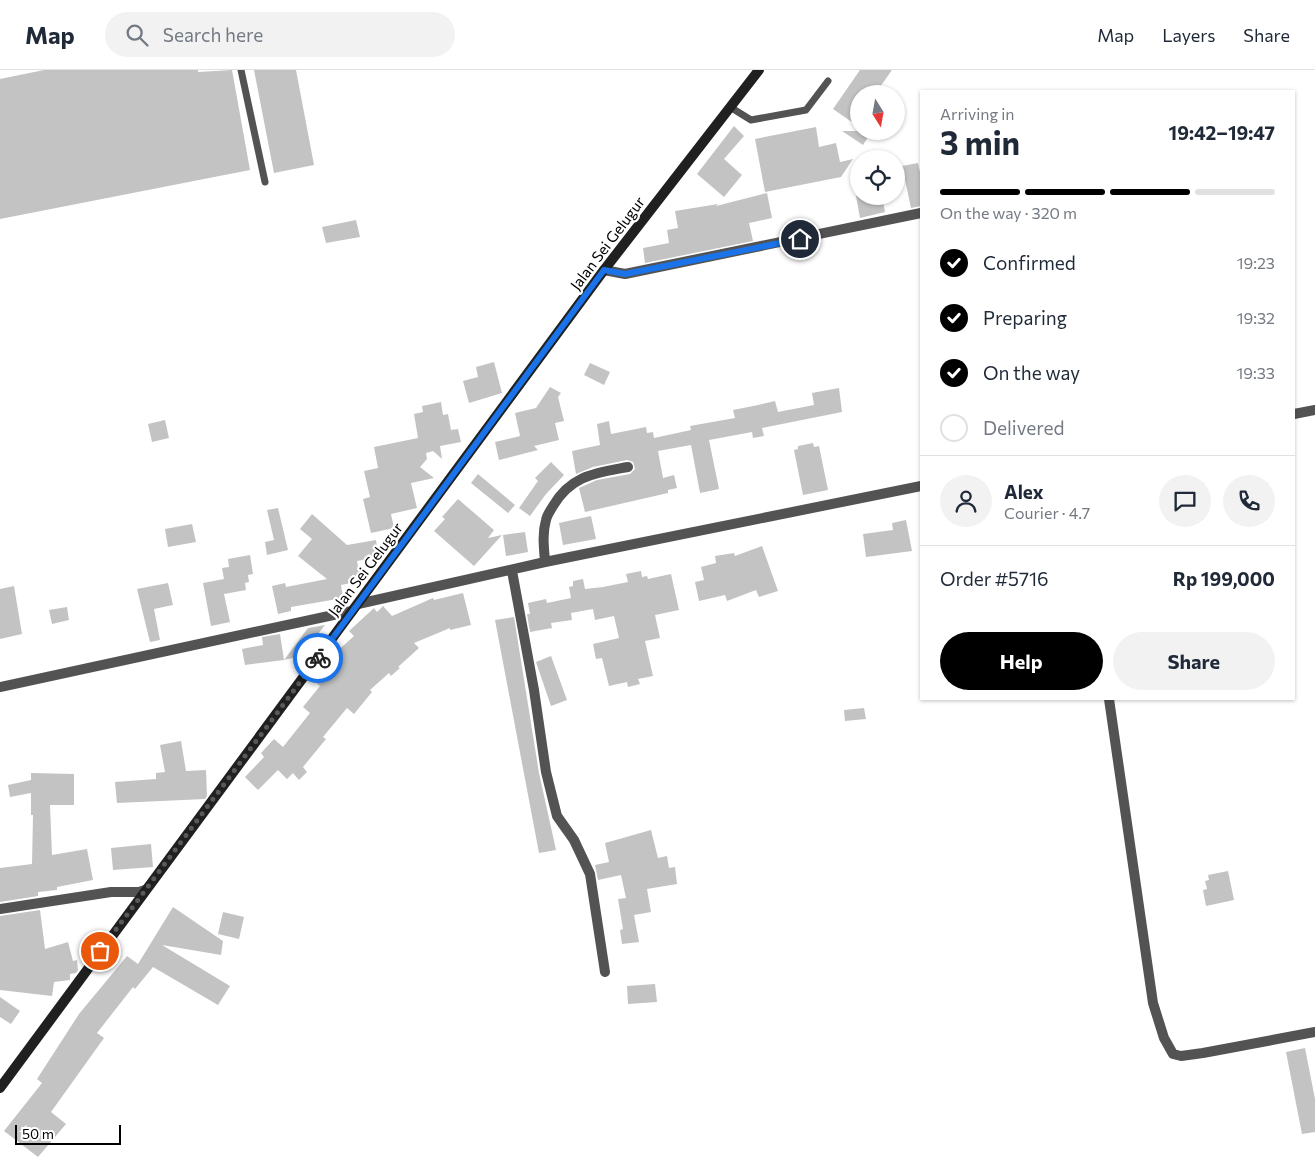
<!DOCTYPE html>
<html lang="en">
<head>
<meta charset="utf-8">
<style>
	body { margin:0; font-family:Commissioner,sans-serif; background:#f2f2f3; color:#1f2937; height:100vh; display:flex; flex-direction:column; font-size:19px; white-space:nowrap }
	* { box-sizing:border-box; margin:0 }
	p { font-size:16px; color:#747a83 }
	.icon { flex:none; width:28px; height:28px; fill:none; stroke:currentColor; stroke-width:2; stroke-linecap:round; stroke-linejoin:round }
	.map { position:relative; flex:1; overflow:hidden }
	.panel { position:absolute; left:920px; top:20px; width:375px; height:610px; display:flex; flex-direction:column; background:#fff; border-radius:0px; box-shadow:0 1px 4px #0004 }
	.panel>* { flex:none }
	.needle { width:32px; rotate:169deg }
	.controls { position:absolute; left:850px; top:15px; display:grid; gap:10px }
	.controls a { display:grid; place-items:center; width:55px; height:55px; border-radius:50%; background:#fff; box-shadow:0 1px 4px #0004; font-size:25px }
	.scale { position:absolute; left:15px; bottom:12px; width:106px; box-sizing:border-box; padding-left:5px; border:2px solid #000; border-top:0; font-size:14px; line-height:18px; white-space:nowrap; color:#000; -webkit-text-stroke:4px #fff; paint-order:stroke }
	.pin { position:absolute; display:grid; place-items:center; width:42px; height:42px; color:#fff; margin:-21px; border:2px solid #fff; border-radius:50%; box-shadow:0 1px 5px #0007 }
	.courier { position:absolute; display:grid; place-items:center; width:50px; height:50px; margin:-25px; border:4px solid #1a73e8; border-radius:50%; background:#fff; color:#222; box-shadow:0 1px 6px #0007 }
	.head em { font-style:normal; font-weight:700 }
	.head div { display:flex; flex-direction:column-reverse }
	.head { display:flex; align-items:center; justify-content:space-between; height:85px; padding:0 20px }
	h1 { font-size:32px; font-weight:700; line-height:38px }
	.bar { display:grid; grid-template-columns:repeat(4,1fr); gap:8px 5px; align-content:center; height:60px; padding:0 20px }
	.bar i { height:6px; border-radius:4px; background:#e0e1e3 }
	.bar .on { background:#000 }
	.bar p { grid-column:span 4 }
	.line { display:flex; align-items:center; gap:12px; padding:0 20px; border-top:1px solid #e0e1e3 }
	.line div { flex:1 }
	.round { display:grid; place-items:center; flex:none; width:52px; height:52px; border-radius:26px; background:#f2f2f3 }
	ol { padding:0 20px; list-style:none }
	li { display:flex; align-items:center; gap:15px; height:55px }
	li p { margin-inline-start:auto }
	li .icon { padding:5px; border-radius:50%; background:#000; color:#fff; stroke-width:4 }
	li:last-child { color:#747a83 }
	li i { width:28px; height:28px; border:2px solid #e0e1e3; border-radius:50% }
	.cta { display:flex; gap:10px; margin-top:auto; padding:10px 20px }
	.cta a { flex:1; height:58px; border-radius:30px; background:#000; color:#fff; font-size:20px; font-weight:700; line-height:58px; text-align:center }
	.cta a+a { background:#f2f2f3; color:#1f2937 }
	header { display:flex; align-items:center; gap:30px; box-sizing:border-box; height:70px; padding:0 25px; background:#fff; border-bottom:1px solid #e0e1e3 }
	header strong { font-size:24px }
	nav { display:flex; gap:28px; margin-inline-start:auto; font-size:18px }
	.search { width:350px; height:45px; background:#f2f2f3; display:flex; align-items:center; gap:12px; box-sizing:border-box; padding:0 18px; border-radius:28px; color:#747a83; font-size:19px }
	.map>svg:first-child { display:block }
	.building { fill:#c3c3c3 }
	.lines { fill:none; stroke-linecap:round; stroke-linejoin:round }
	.service { stroke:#535353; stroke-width:7 }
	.minor { stroke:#535353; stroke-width:10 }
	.secondary { stroke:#202020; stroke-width:10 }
	.done { stroke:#595959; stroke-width:5; stroke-dasharray:0 9 }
	.route { stroke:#1a73e8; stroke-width:6 }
	.labels { text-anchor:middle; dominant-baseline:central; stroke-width:4.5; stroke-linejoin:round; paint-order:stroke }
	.street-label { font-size:15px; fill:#000; stroke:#fff }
</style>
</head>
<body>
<header>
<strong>Map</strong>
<div class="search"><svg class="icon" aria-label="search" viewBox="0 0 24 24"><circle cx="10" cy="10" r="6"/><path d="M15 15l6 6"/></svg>Search here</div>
<nav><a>Map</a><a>Layers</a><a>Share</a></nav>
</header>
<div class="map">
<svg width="1315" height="1087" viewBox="0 0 1315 1087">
	<rect width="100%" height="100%" fill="#fff"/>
	<path class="building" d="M 44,0 L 198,0 L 198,2 L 232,0 L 250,100 L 0,149 L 0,9 Z
		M 254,0 L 296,0 L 314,95 L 274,103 Z
		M 860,0 L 892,0 L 875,24 L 859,24 L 859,57 L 833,39 Z
		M 734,56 L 744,66 L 724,89 L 742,105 L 724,127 L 697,104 Z
		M 816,57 L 819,77 L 836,73 L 840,92 L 853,89 L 841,107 L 765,122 L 755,69 Z
		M 842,61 L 872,61 L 863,75 Z
		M 918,93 L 921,107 L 921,136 L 911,138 L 902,96 Z
		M 767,123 L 772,148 L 749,153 L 753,171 L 645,193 L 643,178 L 669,173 L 667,160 L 678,158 L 675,141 L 718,134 L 716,136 Z
		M 856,126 L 882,126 L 885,142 L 860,148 Z
		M 356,150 L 360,167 L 326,173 L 322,157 Z
		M 494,292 L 502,323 L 469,333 L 463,311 L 478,307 L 476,297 Z
		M 590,293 L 610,302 L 604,315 L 584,305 Z
		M 550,317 L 561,323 L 558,327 L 564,351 L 555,353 L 559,370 L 534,376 L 538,380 L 499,390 L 495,372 L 520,366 L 515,343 L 536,338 Z
		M 839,318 L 842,342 L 762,358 L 764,366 L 753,368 L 752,362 L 709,370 L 719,419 L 700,423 L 691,375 L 658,381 L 663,408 L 674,405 L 677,418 L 668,420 L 668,423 L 585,442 L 579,418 L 597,410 L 630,404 L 635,399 L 633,392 L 627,390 L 593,397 L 576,404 L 572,381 L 600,375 L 597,354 L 609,351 L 611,364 L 646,357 L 647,363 L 653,362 L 654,368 L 691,360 L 690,356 L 735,348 L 733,340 L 758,335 L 775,331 L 778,342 L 814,335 L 812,323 Z
		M 441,332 L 443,345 L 448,344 L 451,360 L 458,359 L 461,372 L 440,376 L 442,389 L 433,381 L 426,383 L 427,389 L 420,397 L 434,408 L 411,413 L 417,438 L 391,444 L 394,458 L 371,463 L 363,429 L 370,427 L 364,401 L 378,398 L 374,377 L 418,368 L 414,344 L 423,342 L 422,336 Z
		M 165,350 L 169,368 L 152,372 L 148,354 Z
		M 813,373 L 814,377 L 819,376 L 828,420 L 803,425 L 794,380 L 798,379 L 798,376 Z
		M 551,392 L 564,405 L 546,424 L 530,446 L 519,438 L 538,411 L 535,408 Z
		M 478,404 L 515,435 L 508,443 L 471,413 Z
		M 458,429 L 494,460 L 488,468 L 502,465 L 474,496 L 434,461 L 445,449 L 442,447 Z
		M 278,438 L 288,480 L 267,485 L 265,472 L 274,470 L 267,440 Z
		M 312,444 L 347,475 L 376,470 L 379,487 L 357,491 L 361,511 L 341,515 L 343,528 L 291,537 L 291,541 L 278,544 L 272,516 L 285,513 L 286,517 L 327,509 L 298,486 L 312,469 L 300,459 Z
		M 591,446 L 596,469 L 563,475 L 559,453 Z
		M 906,450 L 912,481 L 866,487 L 863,464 L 893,460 L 892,453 Z
		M 192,454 L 196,472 L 168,477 L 165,459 Z
		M 525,462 L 528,482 L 506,486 L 503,465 Z
		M 762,476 L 778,521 L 759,527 L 756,520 L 727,531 L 725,525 L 699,531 L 695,512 L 704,510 L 701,497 L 716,493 L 715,486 L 734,483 L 735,486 Z
		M 250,485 L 253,504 L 248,505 L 249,512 L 245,513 L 246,520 L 224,524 L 230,552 L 211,556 L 203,513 L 224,509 L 222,498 L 229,497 L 228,489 Z
		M 641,501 L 642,507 L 647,506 L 648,509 L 671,504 L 679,540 L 655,545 L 660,568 L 645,571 L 653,606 L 638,609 L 640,614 L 628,617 L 627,612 L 609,616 L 602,588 L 596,589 L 593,574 L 619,568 L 614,546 L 595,550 L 593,539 L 571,543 L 572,550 L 551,553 L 552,558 L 530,562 L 527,544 L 530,544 L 528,533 L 546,529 L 547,533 L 571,528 L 569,517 L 573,516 L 573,511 L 583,509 L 585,519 L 603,517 L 628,512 L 626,504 Z
		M 168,513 L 173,535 L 154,539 L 160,570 L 150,572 L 137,519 Z
		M 14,516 L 22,564 L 0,569 L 0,519 Z
		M 463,523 L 471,555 L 450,560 L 450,558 L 414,573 L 419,578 L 398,597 L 400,598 L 391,606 L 389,603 L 370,620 L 372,622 L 354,644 L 347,638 L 323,667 L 326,669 L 303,697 L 307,702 L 299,710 L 293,703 L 287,709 L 278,700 L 258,720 L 245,707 L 264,687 L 261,683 L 274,669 L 283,677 L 310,643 L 303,637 L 320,616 L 314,611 L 336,585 L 334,584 L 354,566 L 349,561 L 374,538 L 377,542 L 383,536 L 392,546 L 433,528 L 434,530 Z
		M 67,537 L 69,550 L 52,554 L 49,540 Z
		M 514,547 L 539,703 L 556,780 L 539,783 L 495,550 Z
		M 325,555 L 301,586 L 284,590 L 308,558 Z
		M 280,564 L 284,590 L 245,595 L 242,579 L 263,575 L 262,567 Z
		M 551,586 L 567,630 L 551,636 L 536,592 Z
		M 864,638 L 866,649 L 845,651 L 844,640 Z
		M 181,671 L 186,701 L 206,700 L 207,726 L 205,729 L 117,733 L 115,712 L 156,709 L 156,703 L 165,702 L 160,675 Z
		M 31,703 L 74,704 L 74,735 L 50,735 L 52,785 L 87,779 L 93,810 L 57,817 L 57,820 L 38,822 L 38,826 L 0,832 L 0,798 L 32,794 L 33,745 L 31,745 L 31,723 L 10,727 L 8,715 L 31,710 Z
		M 651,760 L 658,788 L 667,786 L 669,798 L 675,797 L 677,814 L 647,819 L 651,842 L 634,845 L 639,872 L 622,874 L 620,860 L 623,859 L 618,829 L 626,828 L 621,805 L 598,810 L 595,795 L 609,792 L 605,773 Z
		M 151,774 L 153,797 L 113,800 L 111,778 Z
		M 1228,801 L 1234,830 L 1206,836 L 1203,820 L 1207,819 L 1205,811 L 1209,810 L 1208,805 Z
		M 173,837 L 223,871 L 221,885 L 162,875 L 230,916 L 218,935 L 153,897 L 135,919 L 133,917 L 97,963 L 104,968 L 51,1042 L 66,1054 L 38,1087 L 4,1061 L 42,1013 L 37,1009 L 79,944 L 127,886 L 138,894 Z
		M 40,840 L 45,879 L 68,872 L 73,891 L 77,890 L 78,900 L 76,903 L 70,904 L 70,910 L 54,912 L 52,926 L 0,920 L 0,846 Z
		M 223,842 L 244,847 L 239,869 L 218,864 Z
		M 655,914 L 657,932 L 628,934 L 627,916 Z
		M 0,927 L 20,941 L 11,954 L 0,947 Z
		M 1305,978 L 1315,1029 L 1315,1062 L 1302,1064 L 1286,982 Z"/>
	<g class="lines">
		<path class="service" d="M 241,0 L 265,112
			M 730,37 L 751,50 L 806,40 L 828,11"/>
		<path class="minor" d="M 604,200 L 625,204 L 921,143
			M 1294,344 L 1315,340
			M 545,492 C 544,478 542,464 546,450 C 547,445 550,441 553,436 C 571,405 596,403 628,397
			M 512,501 L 534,620 L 546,702 L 557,746 L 574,770 L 590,804 L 605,902
			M 358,534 L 545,492 L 921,416
			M 0,617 L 352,541
			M 1109,629 L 1153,933 L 1164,968 L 1173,984 L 1181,986 L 1203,983 L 1315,962
			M 0,839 L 111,822 L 139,822 L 145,820"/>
		<path class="secondary" d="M 0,1018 L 604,200 L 759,0"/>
	</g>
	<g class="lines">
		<path class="done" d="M 100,881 L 318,588"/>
		<path class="route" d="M 318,588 L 604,200 L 625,204 L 800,169"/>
	</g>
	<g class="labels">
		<g class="street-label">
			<text transform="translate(607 173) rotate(-53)">Jalan Sei Gelugur</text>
			<text transform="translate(365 499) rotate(-53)">Jalan Sei Gelugur</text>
		</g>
	</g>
</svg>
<div class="controls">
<a><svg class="needle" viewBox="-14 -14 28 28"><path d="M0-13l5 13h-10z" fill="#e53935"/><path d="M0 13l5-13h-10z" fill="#747a83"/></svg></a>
<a><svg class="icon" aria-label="locate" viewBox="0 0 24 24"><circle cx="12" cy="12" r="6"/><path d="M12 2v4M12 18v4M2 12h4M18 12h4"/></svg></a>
</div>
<div class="scale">50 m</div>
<div class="pin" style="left:100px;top:881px;background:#ea580c"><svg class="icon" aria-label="bag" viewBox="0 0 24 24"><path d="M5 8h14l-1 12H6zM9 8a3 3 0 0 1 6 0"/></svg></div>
<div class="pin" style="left:800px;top:169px;background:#1f2937"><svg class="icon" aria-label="home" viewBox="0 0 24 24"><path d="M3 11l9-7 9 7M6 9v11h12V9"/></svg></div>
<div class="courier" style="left:318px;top:588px"><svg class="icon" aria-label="bike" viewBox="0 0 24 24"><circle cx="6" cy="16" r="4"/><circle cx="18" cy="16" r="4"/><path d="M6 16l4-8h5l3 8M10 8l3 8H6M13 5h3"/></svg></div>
<section class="panel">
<div class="head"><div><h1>3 min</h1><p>Arriving in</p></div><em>19:42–19:47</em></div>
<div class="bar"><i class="on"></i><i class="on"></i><i class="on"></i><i></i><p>On the way · 320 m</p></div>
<ol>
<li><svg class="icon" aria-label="check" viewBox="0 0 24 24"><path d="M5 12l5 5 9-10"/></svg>Confirmed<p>19:23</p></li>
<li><svg class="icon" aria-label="check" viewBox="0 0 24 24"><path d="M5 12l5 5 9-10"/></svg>Preparing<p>19:32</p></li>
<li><svg class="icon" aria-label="check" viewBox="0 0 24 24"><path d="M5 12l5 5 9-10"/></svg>On the way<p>19:33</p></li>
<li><i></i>Delivered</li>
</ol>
<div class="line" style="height:90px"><a class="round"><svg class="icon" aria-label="person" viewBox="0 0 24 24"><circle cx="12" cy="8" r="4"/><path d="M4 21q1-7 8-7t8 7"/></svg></a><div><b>Alex</b><p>Courier · 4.7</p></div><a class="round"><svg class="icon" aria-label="chat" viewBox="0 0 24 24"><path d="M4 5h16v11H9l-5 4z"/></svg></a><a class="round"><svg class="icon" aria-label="phone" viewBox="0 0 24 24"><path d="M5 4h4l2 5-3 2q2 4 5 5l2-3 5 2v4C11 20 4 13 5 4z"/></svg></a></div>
<div class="line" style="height:65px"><div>Order #5716</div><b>Rp 199,000</b></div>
<div class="cta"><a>Help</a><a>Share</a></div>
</section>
</div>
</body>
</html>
